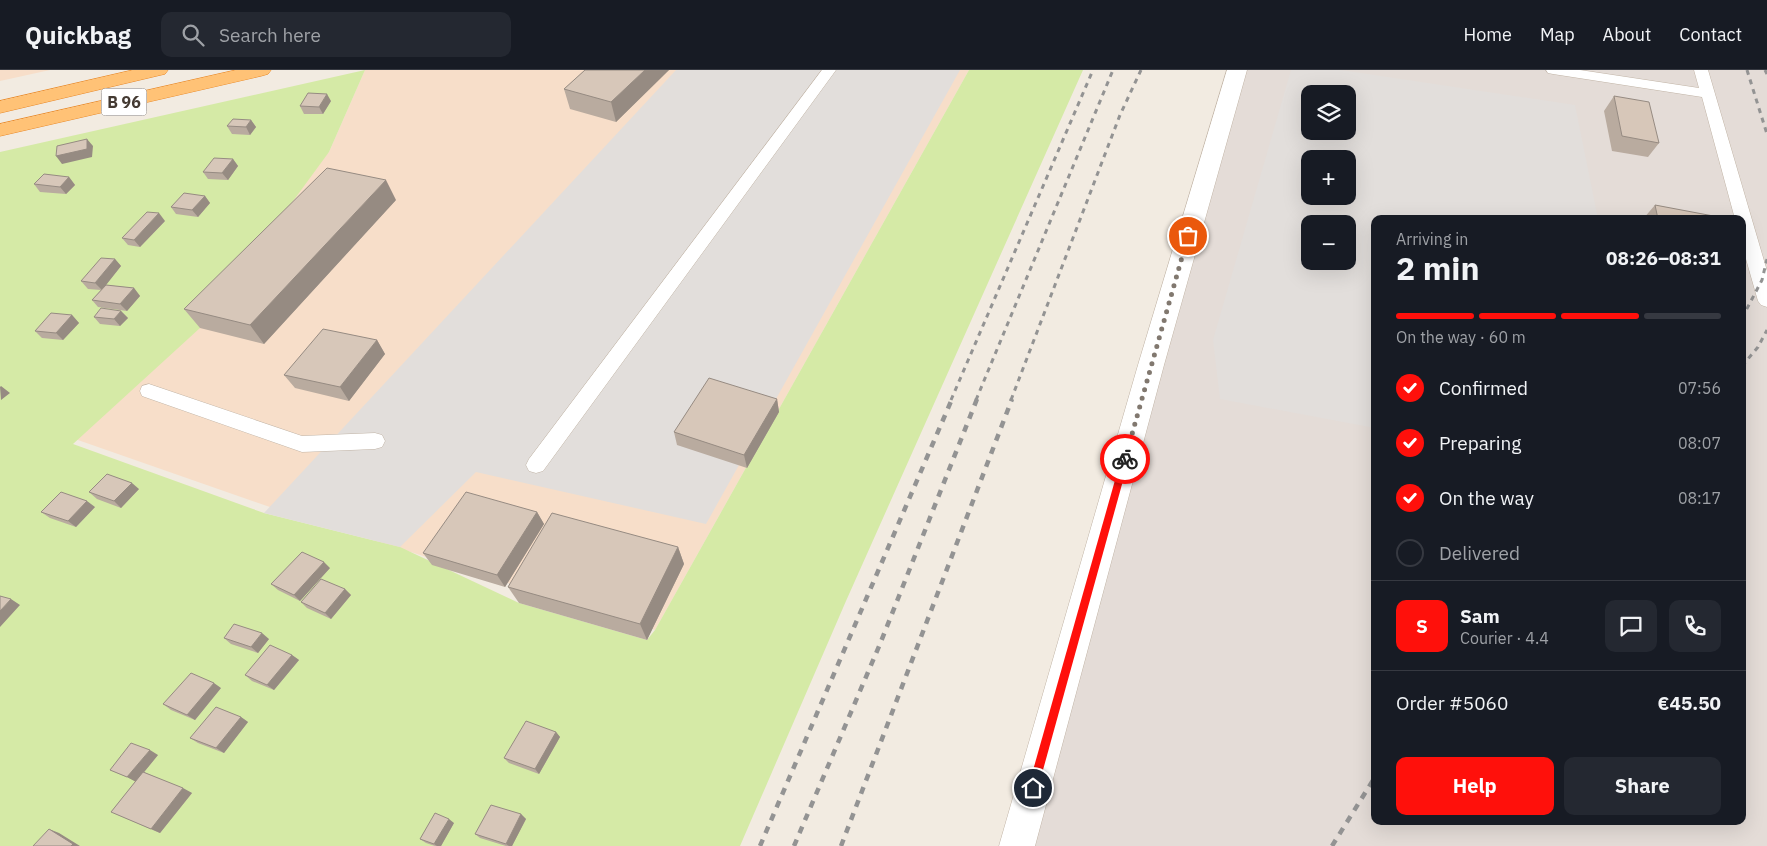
<!DOCTYPE html>
<html lang="en">
<head>
<meta charset="utf-8">
<style>
	body { margin:0; font-family:"IBM Plex Sans",sans-serif; background:#242831; color:#f1f3f6; height:100vh; display:flex; flex-direction:column; font-size:19px; white-space:nowrap }
	* { box-sizing:border-box; margin:0 }
	p { font-size:16px; color:#9ea1a6 }
	.icon { flex:none; width:28px; height:28px; fill:none; stroke:currentColor; stroke-width:2; stroke-linecap:round; stroke-linejoin:round }
	.map { position:relative; flex:1; overflow:hidden }
	.panel { position:absolute; left:1371px; top:145px; width:375px; height:610px; display:flex; flex-direction:column; background:#171b24; border-radius:10px; box-shadow:0 5px 20px #0002 }
	.panel>* { flex:none }
	.fabs { position:absolute; left:1301px; top:15px; display:grid; gap:10px }
	.fabs a { display:grid; place-items:center; width:55px; height:55px; border-radius:10px; background:#171b24; box-shadow:0 5px 20px #0002; font-size:25px }
	.pin { position:absolute; display:grid; place-items:center; width:42px; height:42px; color:#fff; margin:-21px; border:2px solid #fff; border-radius:50%; box-shadow:0 1px 5px #0007 }
	.courier { position:absolute; display:grid; place-items:center; width:50px; height:50px; margin:-25px; border:4px solid #ff100b; border-radius:50%; background:#fff; color:#222; box-shadow:0 1px 6px #0007 }
	.summary em { font-style:normal; font-weight:700 }
	.summary div { display:flex; flex-direction:column-reverse }
	.summary { display:flex; align-items:center; justify-content:space-between; height:85px; padding:0 25px }
	h1 { font-size:32px; font-weight:700; line-height:38px }
	.bar { display:grid; grid-template-columns:repeat(4,1fr); gap:8px 5px; align-content:center; height:60px; padding:0 25px }
	.bar i { height:6px; border-radius:4px; background:#363941 }
	.bar .active { background:#ff100b }
	.bar p { grid-column:span 4 }
	.line { display:flex; align-items:center; gap:12px; padding:0 25px; border-top:1px solid #363941 }
	.line div { flex:1 }
	.round { display:grid; place-items:center; flex:none; width:52px; height:52px; border-radius:10px; background:#242831 }
	ol { padding:0 25px; list-style:none }
	li { display:flex; align-items:center; gap:15px; height:55px }
	li p { margin-inline-start:auto }
	li .icon { padding:5px; border-radius:50%; background:#ff100b; color:#fff; stroke-width:4 }
	li:last-child { color:#9ea1a6 }
	li i { width:28px; height:28px; border:2px solid #363941; border-radius:50% }
	.action { display:flex; gap:10px; margin-top:auto; padding:10px 25px }
	.action a { flex:1; height:58px; border-radius:10px; background:#ff100b; color:#fff; font-size:20px; font-weight:700; line-height:58px; text-align:center }
	.action a+a { background:#242831; color:#f1f3f6 }
	header { display:flex; align-items:center; gap:30px; box-sizing:border-box; height:70px; padding:0 25px; background:#171b24; border-bottom:1px solid #363941 }
	header strong { font-size:24px }
	nav { display:flex; gap:28px; margin-inline-start:auto; font-size:18px }
	.search { width:350px; height:45px; background:#242831; display:flex; align-items:center; gap:12px; box-sizing:border-box; padding:0 18px; border-radius:10px; color:#9ea1a6; font-size:19px }
	.map>svg:first-child { display:block }
	.commercial { fill:#f7dec9 }
	.industrial { fill:#e4dcd7; fill-rule:evenodd }
	.green { fill:#d5eaa6 }
	.parking { fill:#e2dedb; fill-rule:evenodd }
	.lines { fill:none; stroke-linecap:round; stroke-linejoin:round }
	.service-casing { stroke:#c1b4a6; stroke-width:1 }
	.minor-casing { stroke:#c1b4a6; stroke-width:1 }
	.trunk-casing { stroke:#e88725; stroke-width:1 }
	.service { fill:#fff; fill-rule:evenodd }
	.minor { fill:#fff; fill-rule:evenodd }
	.trunk { fill:#ffc276; fill-rule:evenodd }
	.rail-far1 { stroke:#939393; stroke-width:3; stroke-dasharray:5 5; stroke-linecap:butt }
	.rail { stroke:#939393; stroke-width:4.5; stroke-dasharray:7 7; stroke-linecap:butt }
	.wall { fill:#b9ab9f }
	.shaded-wall { fill:#968b82 }
	.building { fill:#d7c7b9; stroke:#968b82 }
	.route { fill:#ff100b }
	.done { stroke:#81786f; stroke-width:5; stroke-dasharray:0 9 }
	.labels { text-anchor:middle; dominant-baseline:central; stroke-width:5; stroke-linejoin:round; paint-order:stroke }
	.shield { fill:#fff; stroke:#7c7570; stroke-width:1 }
	.shield-label { font-size:16px; font-weight:bold; fill:#443a32 }
</style>
</head>
<body>
<header>
<strong>Quickbag</strong>
<div class="search"><svg class="icon" aria-label="search" viewBox="0 0 24 24"><circle cx="10" cy="10" r="6"/><path d="M15 15l6 6"/></svg>Search here</div>
<nav><a>Home</a><a>Map</a><a>About</a><a>Contact</a></nav>
</header>
<div class="map">
<svg width="1767" height="776" viewBox="0 0 1767 776">
	<rect width="100%" height="100%" fill="#f2ebe1"/>
	<path class="commercial" d="M 0,0 L 50,0 L 0,11 Z
		M 365,0 L 969,0 L 655,560 L 267,436 L 75,369 L 329,82 Z"/>
	<path class="industrial" d="M 1237,0 L 1767,0 L 1767,776 L 1017,776 ZM 1310,24 L 1348,24 L 1348,61 L 1310,61 ZM 1310,89 L 1348,89 L 1348,126 L 1310,126 ZM 1375,149 L 1742,149 L 1742,751 L 1375,751 ZM 1310,154 L 1348,154 L 1348,191 L 1310,191 Z"/>
	<path class="green" d="M 365,0 L 329,82 L 200,258 L 73,374 L 264,443 L 400,477 L 519,533 L 647,570 L 655,560 L 969,0 L 1083,0 L 846,531 L 740,776 L 0,776 L 0,82 Z"/>
	<path class="parking" d="M 676,0 L 960,0 L 706,454 L 476,402 L 400,477 L 264,443 Z
		M 1291,0 L 1341,0 L 1575,35 L 1598,149 L 1375,149 L 1375,358 L 1220,329 L 1213,270 ZM 1310,24 L 1348,24 L 1348,61 L 1310,61 ZM 1310,89 L 1348,89 L 1348,126 L 1310,126 ZM 1310,154 L 1348,154 L 1348,191 L 1310,191 Z"/>
	<g class="lines">
		<defs>
			<path id="service" d="M 822,0 L 836,0 L 543,401 L 536,403 L 529,401 L 526,395 L 529,389 Z
				M 1546,0 L 1580,0 L 1699,18 L 1694,0 L 1708,0 L 1767,201 L 1767,237 L 1761,235 L 1758,231 L 1742,175 L 1742,149 L 1735,149 L 1702,27 L 1553,4 L 1548,3 Z
				M 149,314 L 302,366 L 375,363 L 382,365 L 385,371 L 382,377 L 375,379 L 302,382 L 142,326 L 140,321 L 142,316 Z"/>
			<path id="minor" d="M 1227,0 L 1247,0 L 1164,295 L 1035,776 L 999,776 L 1138,295 Z"/>
			<path id="trunk" d="M 133,0 L 168,0 L 165,4 L 0,43 L 0,31 Z
				M 236,0 L 271,0 L 268,4 L 261,6 L 0,66 L 0,54 Z"/>
		</defs>
		<use href="#service" class="service-casing"/>
		<use href="#minor" class="minor-casing"/>
		<use href="#trunk" class="trunk-casing"/>
		<use href="#service" class="service"/>
		<use href="#minor" class="minor"/>
		<use href="#trunk" class="trunk"/>
		<path class="rail-far1" d="M 1747,0 L 1767,64
			M 1765,0 L 1767,4
			M 1742,248 L 1762,210 L 1767,189
			M 1742,296 L 1758,277 L 1767,260
			M 951,330 L 1093,0
			M 976,330 L 1113,0
			M 1011,330 L 1120,45 L 1141,0"/>
		<path class="rail" d="M 760,776 L 952,329
			M 794,776 L 880,574 L 977,329
			M 841,776 L 1012,329
			M 1332,776 L 1375,707"/>
	</g>
	<path class="wall" d="M 585,0 L 669,0 L 616,52 L 570,39 L 564,19 Z
		M 1614,26 L 1659,73 L 1648,87 L 1612,81 L 1604,41 Z
		M 331,31 L 323,44 L 304,44 L 300,36 Z
		M 251,50 L 256,57 L 250,65 L 232,64 L 227,56 Z
		M 233,89 L 238,96 L 228,110 L 208,109 L 203,102 Z
		M 69,107 L 75,115 L 66,124 L 40,122 L 34,114 Z
		M 205,126 L 210,133 L 198,147 L 176,144 L 171,137 Z
		M 396,130 L 264,274 L 200,258 L 184,239 Z
		M 1655,135 L 1724,149 L 1643,149 Z
		M 165,151 L 140,177 L 128,175 L 122,168 Z
		M 115,189 L 121,196 L 106,215 L 134,218 L 140,226 L 127,241 L 98,237 L 92,230 L 101,220 L 88,219 L 81,211 Z
		M 121,241 L 128,248 L 120,256 L 100,254 L 94,247 Z
		M 72,245 L 79,253 L 63,270 L 42,268 L 35,261 Z
		M 377,270 L 385,284 L 349,331 L 295,318 L 284,305 Z
		M 777,329 L 779,342 L 747,398 L 677,375 L 674,362 Z
		M 139,419 L 121,438 L 97,429 L 89,422 Z
		M 95,437 L 76,457 L 50,448 L 41,442 Z
		M 537,442 L 544,454 L 505,517 L 432,495 L 423,483 Z
		M 678,477 L 684,494 L 647,570 L 519,533 L 508,517 Z
		M 330,498 L 300,531 L 278,520 L 271,514 Z
		M 345,519 L 351,525 L 331,549 L 307,538 L 301,532 Z
		M 224,568 L 269,569 L 258,583 L 231,574 Z
		M 292,585 L 299,590 L 274,620 L 252,611 L 245,605 Z
		M 221,618 L 195,650 L 171,640 L 163,634 Z
		M 241,647 L 248,652 L 224,683 L 198,673 L 190,668 Z
		M 556,662 L 560,667 L 539,704 L 509,693 L 504,688 Z
		M 158,685 L 144,702 L 192,723 L 160,763 L 111,742 L 136,711 L 110,700 Z
		M 521,744 L 526,749 L 512,776 L 506,776 L 480,768 L 475,764 Z
		M 454,753 L 441,776 L 435,776 L 426,773 L 420,769 Z"/>
	<path class="shaded-wall" d="M 645,0 L 669,0 L 616,52 L 611,32 Z
		M 327,24 L 331,31 L 323,44 L 319,37 Z
		M 251,50 L 256,57 L 250,65 L 246,57 Z
		M 87,69 L 93,76 L 92,87 L 62,94 L 56,86 Z
		M 233,89 L 238,96 L 228,110 L 222,103 Z
		M 69,107 L 75,115 L 66,124 L 60,117 Z
		M 386,110 L 396,130 L 264,274 L 250,255 Z
		M 205,126 L 210,133 L 198,147 L 192,140 Z
		M 159,143 L 165,151 L 140,177 L 134,170 Z
		M 115,189 L 121,196 L 102,220 L 95,213 Z
		M 134,218 L 140,226 L 127,241 L 120,234 Z
		M 121,241 L 128,248 L 120,256 L 114,249 Z
		M 72,245 L 79,253 L 63,270 L 56,263 Z
		M 377,270 L 385,284 L 349,331 L 340,317 Z
		M 1,316 L 10,323 L 1,330 L 0,317 Z
		M 777,329 L 779,342 L 747,398 L 744,385 Z
		M 132,413 L 139,419 L 121,438 L 114,431 Z
		M 87,431 L 95,437 L 76,457 L 68,451 Z
		M 537,442 L 544,454 L 505,517 L 497,505 Z
		M 678,477 L 684,494 L 647,570 L 640,554 Z
		M 324,492 L 330,498 L 300,531 L 294,525 Z
		M 345,519 L 351,525 L 331,549 L 325,543 Z
		M 11,529 L 20,535 L 0,557 L 0,541 Z
		M 262,563 L 269,569 L 258,583 L 251,577 Z
		M 292,585 L 299,590 L 274,620 L 267,615 Z
		M 214,613 L 221,618 L 195,650 L 187,645 Z
		M 241,647 L 248,652 L 224,683 L 216,678 Z
		M 556,662 L 560,667 L 539,704 L 535,699 Z
		M 150,680 L 158,685 L 136,712 L 127,707 Z
		M 183,718 L 192,723 L 160,763 L 151,759 Z
		M 521,744 L 526,749 L 512,776 L 509,776 L 506,774 Z
		M 449,749 L 454,753 L 441,776 L 437,776 L 434,774 Z
		M 49,759 L 59,763 L 80,776 L 71,776 Z"/>
	<path class="building" d="M 585,0 L 645,0 L 611,32 L 564,19 Z
		M 308,23 L 327,24 L 319,37 L 300,36 Z
		M 1614,26 L 1649,32 L 1659,73 L 1622,66 Z
		M 233,49 L 251,50 L 246,57 L 227,56 Z
		M 87,69 L 87,79 L 56,86 L 57,76 Z
		M 214,88 L 233,89 L 222,103 L 203,102 Z
		M 327,98 L 386,110 L 250,255 L 184,239 Z
		M 44,104 L 69,107 L 60,117 L 34,114 Z
		M 184,123 L 205,126 L 192,140 L 171,137 Z
		M 1655,135 L 1724,148 L 1724,149 L 1658,149 Z
		M 147,142 L 159,143 L 134,170 L 122,168 Z
		M 101,188 L 115,189 L 95,213 L 81,211 Z
		M 106,215 L 134,218 L 120,234 L 92,230 Z
		M 101,238 L 121,241 L 114,249 L 94,247 Z
		M 51,243 L 72,245 L 56,263 L 35,261 Z
		M 323,259 L 377,270 L 340,317 L 284,305 Z
		M 709,308 L 777,329 L 744,385 L 674,362 Z
		M 107,404 L 132,413 L 114,431 L 89,422 Z
		M 61,422 L 87,431 L 68,451 L 41,442 Z
		M 466,422 L 537,442 L 497,505 L 423,483 Z
		M 552,443 L 678,477 L 640,554 L 508,517 Z
		M 302,482 L 324,492 L 294,525 L 271,514 Z
		M 321,509 L 345,519 L 325,543 L 301,532 Z
		M 0,526 L 11,529 L 0,541 Z
		M 234,554 L 262,563 L 251,577 L 224,568 Z
		M 270,575 L 292,585 L 267,615 L 245,605 Z
		M 191,603 L 214,613 L 187,645 L 163,634 Z
		M 216,637 L 241,647 L 216,678 L 190,668 Z
		M 526,651 L 556,662 L 535,699 L 504,688 Z
		M 131,673 L 150,680 L 127,707 L 110,700 Z
		M 143,702 L 183,718 L 151,759 L 111,742 Z
		M 491,735 L 521,744 L 506,774 L 475,764 Z
		M 435,743 L 449,749 L 434,774 L 420,769 Z
		M 49,759 L 73,774 L 71,776 L 33,776 Z"/>
	<path class="route" d="M 1125,385 L 1129,389 L 1038,718 L 1033,723 L 1028,718 L 1121,389 Z"/>
	<g class="lines">
		<path class="done" d="M 1125,389 L 1188,166"/>
	</g>
	<g class="labels">
		<rect class="shield" x="101.5" y="18.5" width="45" height="27" rx="4"/>
		<g class="shield-label">
			<text x="124" y="32">B 96</text>
		</g>
	</g>
</svg>
<div class="fabs">
<a><svg class="icon" aria-label="layers" viewBox="0 0 24 24"><path d="M12 4l9 5-9 5-9-5zM3 14l9 5 9-5"/></svg></a>
<a>+</a>
<a>−</a>
</div>
<div class="pin" style="left:1188px;top:166px;background:#ea580c"><svg class="icon" aria-label="bag" viewBox="0 0 24 24"><path d="M5 8h14l-1 12H6zM9 8a3 3 0 0 1 6 0"/></svg></div>
<div class="pin" style="left:1033px;top:718px;background:#1f2937"><svg class="icon" aria-label="home" viewBox="0 0 24 24"><path d="M3 11l9-7 9 7M6 9v11h12V9"/></svg></div>
<div class="courier" style="left:1125px;top:389px"><svg class="icon" aria-label="bike" viewBox="0 0 24 24"><circle cx="6" cy="16" r="4"/><circle cx="18" cy="16" r="4"/><path d="M6 16l4-8h5l3 8M10 8l3 8H6M13 5h3"/></svg></div>
<section class="panel">
<div class="summary"><div><h1>2 min</h1><p>Arriving in</p></div><em>08:26–08:31</em></div>
<div class="bar"><i class="active"></i><i class="active"></i><i class="active"></i><i></i><p>On the way · 60 m</p></div>
<ol>
<li><svg class="icon" aria-label="check" viewBox="0 0 24 24"><path d="M5 12l5 5 9-10"/></svg>Confirmed<p>07:56</p></li>
<li><svg class="icon" aria-label="check" viewBox="0 0 24 24"><path d="M5 12l5 5 9-10"/></svg>Preparing<p>08:07</p></li>
<li><svg class="icon" aria-label="check" viewBox="0 0 24 24"><path d="M5 12l5 5 9-10"/></svg>On the way<p>08:17</p></li>
<li><i></i>Delivered</li>
</ol>
<div class="line" style="height:90px"><b class="round" style="background:#ff100b;color:#fff">S</b><div><b>Sam</b><p>Courier · 4.4</p></div><a class="round"><svg class="icon" aria-label="chat" viewBox="0 0 24 24"><path d="M4 5h16v11H9l-5 4z"/></svg></a><a class="round"><svg class="icon" aria-label="phone" viewBox="0 0 24 24"><path d="M5 4h4l2 5-3 2q2 4 5 5l2-3 5 2v4C11 20 4 13 5 4z"/></svg></a></div>
<div class="line" style="height:65px"><div>Order #5060</div><b>€45.50</b></div>
<div class="action"><a>Help</a><a>Share</a></div>
</section>
</div>
</body>
</html>
